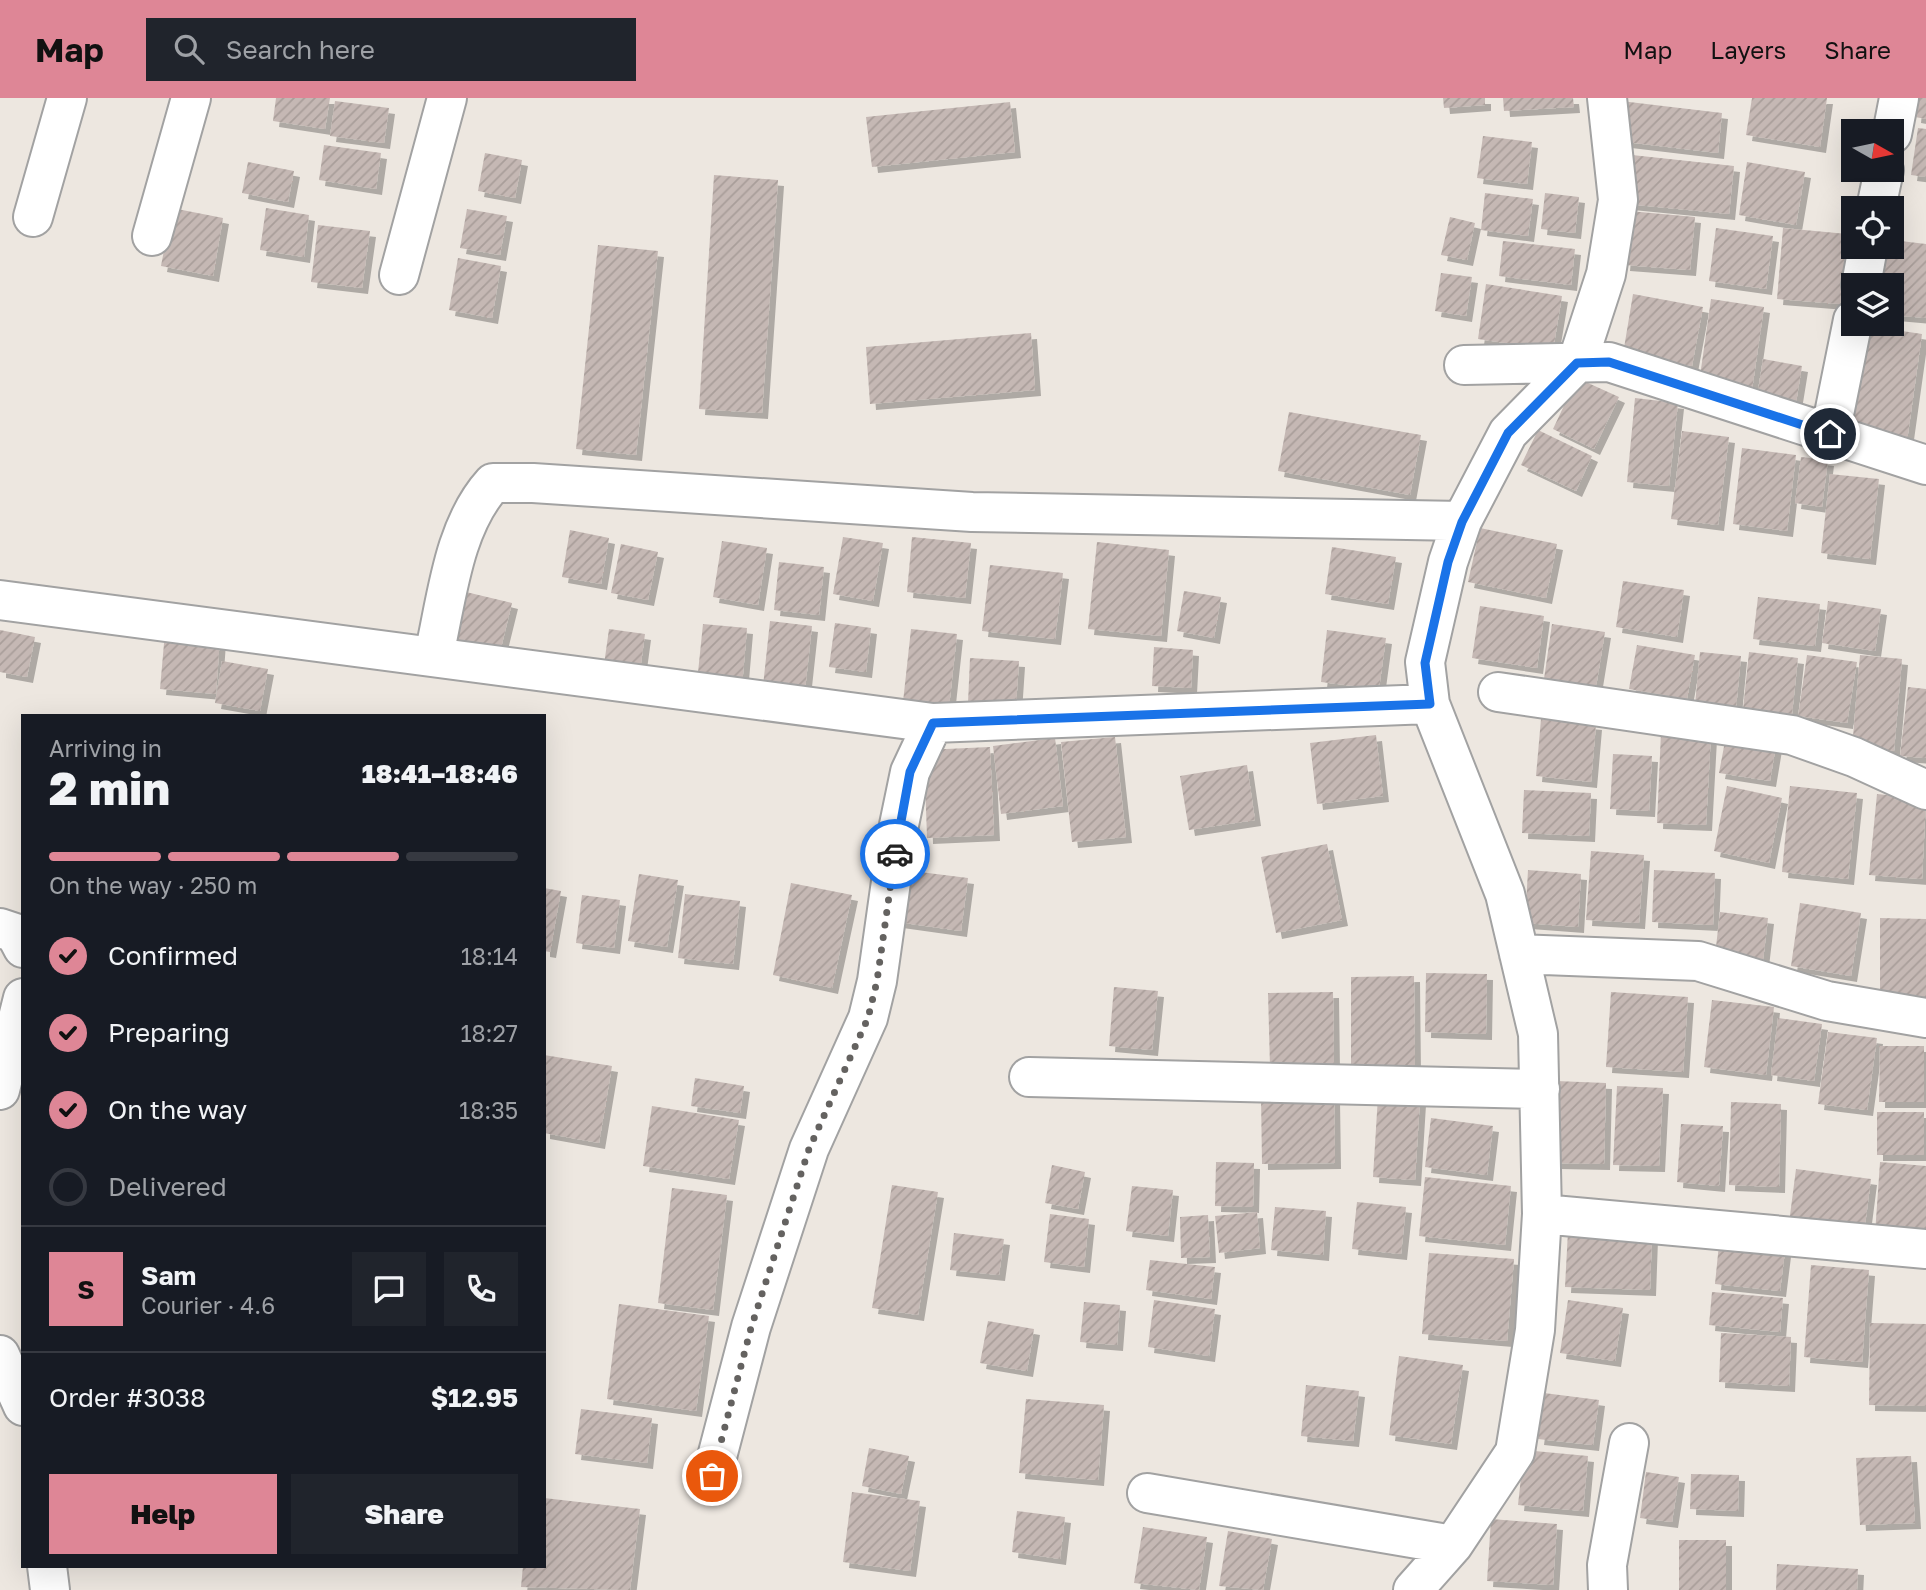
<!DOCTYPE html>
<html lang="en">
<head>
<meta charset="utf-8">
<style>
	body { margin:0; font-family:"Golos Text",sans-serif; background:#20242c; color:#f1f3f6; height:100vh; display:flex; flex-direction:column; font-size:26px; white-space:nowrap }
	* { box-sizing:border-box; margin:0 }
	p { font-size:23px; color:#9ea1a6 }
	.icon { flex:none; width:38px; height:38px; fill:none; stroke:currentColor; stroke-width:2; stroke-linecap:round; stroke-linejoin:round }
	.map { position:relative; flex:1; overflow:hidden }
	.panel { position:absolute; left:21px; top:616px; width:525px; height:854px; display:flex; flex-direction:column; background:#171b24; border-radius:0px; box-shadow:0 7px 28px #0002 }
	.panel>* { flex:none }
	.needle { width:46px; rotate:99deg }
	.fabs { position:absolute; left:1841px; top:21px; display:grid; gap:14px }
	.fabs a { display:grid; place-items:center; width:63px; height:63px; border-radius:0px; background:#171b24; box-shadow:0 7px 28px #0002; font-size:35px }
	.pin { position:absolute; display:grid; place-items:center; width:60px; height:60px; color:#fff; margin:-30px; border:4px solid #fff; border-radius:50%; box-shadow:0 2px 7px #0007 }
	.courier { position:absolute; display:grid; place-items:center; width:70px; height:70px; margin:-35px; border:5px solid #1a73e8; border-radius:50%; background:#fff; color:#222; box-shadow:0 2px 9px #0007 }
	.headline em { font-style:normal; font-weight:800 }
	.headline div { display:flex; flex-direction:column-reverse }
	.headline { display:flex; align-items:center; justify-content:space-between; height:119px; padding:0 28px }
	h1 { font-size:46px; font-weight:800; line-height:52px }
	.bar { display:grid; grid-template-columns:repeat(4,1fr); gap:10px 7px; align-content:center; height:84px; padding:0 28px }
	.bar i { height:9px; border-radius:5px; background:#363941 }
	.bar .current { background:#de8696 }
	.bar p { grid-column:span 4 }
	.line { display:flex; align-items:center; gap:18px; padding:0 28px; border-top:2px solid #363941 }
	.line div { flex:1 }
	.round { display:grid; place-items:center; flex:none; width:74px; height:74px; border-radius:0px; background:#20242c }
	ol { padding:0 28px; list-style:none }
	li { display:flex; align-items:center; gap:21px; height:77px }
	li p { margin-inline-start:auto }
	li .icon { padding:7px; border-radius:50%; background:#de8696; color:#111; stroke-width:4 }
	li:last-child { color:#9ea1a6 }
	li i { width:38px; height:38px; border:4px solid #363941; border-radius:50% }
	.action { display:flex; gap:14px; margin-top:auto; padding:14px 28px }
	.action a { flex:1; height:80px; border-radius:0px; background:#de8696; color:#111; font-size:28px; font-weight:800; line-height:80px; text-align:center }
	.action a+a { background:#20242c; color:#f1f3f6 }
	header { display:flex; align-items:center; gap:42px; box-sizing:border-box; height:98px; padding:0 35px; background:#de8696; color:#111 }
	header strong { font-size:33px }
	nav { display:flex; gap:38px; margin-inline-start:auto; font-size:24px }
	.search { width:490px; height:63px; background:#20242c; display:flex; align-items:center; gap:18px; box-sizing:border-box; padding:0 24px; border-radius:0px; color:#9ea1a6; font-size:26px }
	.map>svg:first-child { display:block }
	.building { fill:url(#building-hatch); filter:url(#shadow) }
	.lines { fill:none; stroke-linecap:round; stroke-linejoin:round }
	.minor-casing { stroke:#a2a2a2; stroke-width:42 }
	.minor { stroke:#fff; stroke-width:38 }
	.done { stroke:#646260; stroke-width:7; stroke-dasharray:0 12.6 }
	.route { stroke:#1a73e8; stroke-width:9 }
</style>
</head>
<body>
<header>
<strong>Map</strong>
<div class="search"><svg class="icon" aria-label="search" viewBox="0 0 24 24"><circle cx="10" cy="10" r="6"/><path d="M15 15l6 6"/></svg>Search here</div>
<nav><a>Map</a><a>Layers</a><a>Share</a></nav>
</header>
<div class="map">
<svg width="1926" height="1492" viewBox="0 0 1926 1492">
	<defs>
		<pattern id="building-hatch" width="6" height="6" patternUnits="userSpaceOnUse" patternTransform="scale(1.75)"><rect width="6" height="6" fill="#c5b8b4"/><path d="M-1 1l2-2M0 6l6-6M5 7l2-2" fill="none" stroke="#a99e9a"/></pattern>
		<filter id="shadow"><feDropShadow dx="6" dy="6" stdDeviation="0" flood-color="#0004"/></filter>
	</defs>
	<rect width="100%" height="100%" fill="#ede7e0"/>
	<path class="building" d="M 276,0 L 330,0 L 325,31 L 273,23 Z
		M 1443,0 L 1485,0 L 1485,7 L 1444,10 Z
		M 1503,0 L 1573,0 L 1574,9 L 1504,13 Z
		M 1752,0 L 1827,0 L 1820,49 L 1746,37 Z
		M 1917,0 L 1926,0 L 1926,21 L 1915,19 Z
		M 335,3 L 389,10 L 384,45 L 330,38 Z
		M 1621,3 L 1722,15 L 1718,55 L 1617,43 Z
		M 1010,4 L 1015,54 L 872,69 L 866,19 Z
		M 1918,30 L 1926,31 L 1926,79 L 1911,77 Z
		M 1483,38 L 1532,44 L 1527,86 L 1477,80 Z
		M 324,47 L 381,55 L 376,91 L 319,82 Z
		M 485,55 L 522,62 L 515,100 L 478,93 Z
		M 1632,57 L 1734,68 L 1729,116 L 1627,106 Z
		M 248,64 L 294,73 L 288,104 L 242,95 Z
		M 1747,64 L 1805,74 L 1796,127 L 1739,117 Z
		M 714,77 L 778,82 L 762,315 L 699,311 Z
		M 1485,95 L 1533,101 L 1528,138 L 1481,132 Z
		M 1545,95 L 1579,99 L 1575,135 L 1541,131 Z
		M 172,110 L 223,120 L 213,178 L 161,168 Z
		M 266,110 L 309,117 L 304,159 L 260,152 Z
		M 467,111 L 507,118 L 500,157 L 460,150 Z
		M 1629,113 L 1695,119 L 1690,172 L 1624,167 Z
		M 1450,119 L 1475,125 L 1467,162 L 1441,157 Z
		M 318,127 L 370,133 L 362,190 L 311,184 Z
		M 1716,130 L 1773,138 L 1766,191 L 1709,183 Z
		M 1783,130 L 1847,136 L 1840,206 L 1777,201 Z
		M 1892,142 L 1926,146 L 1926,220 L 1892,217 L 1892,187 L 1872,187 L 1876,149 L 1892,149 Z
		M 1503,143 L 1575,151 L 1571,187 L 1499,178 Z
		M 598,147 L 658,153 L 636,357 L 576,351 Z
		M 458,160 L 501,168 L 492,220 L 449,212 Z
		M 1441,175 L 1472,179 L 1466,218 L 1435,213 Z
		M 1486,186 L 1562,198 L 1553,252 L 1478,241 Z
		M 1633,196 L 1703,209 L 1692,268 L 1623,256 Z
		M 1711,201 L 1764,209 L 1752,292 L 1699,285 Z
		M 1856,226 L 1922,236 L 1907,343 L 1840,334 Z
		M 1031,235 L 1035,292 L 870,306 L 866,249 Z
		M 1763,261 L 1802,268 L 1795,311 L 1756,305 Z
		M 1577,280 L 1619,299 L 1594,351 L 1553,331 Z
		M 1635,300 L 1678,305 L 1669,388 L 1627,384 Z
		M 1289,314 L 1421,337 L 1410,397 L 1278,373 Z
		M 1538,332 L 1592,358 L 1576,393 L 1521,367 Z
		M 1682,333 L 1729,339 L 1718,427 L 1671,421 Z
		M 1742,350 L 1796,357 L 1787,433 L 1733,426 Z
		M 1801,359 L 1828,362 L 1822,409 L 1795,405 Z
		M 1830,376 L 1879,381 L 1870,461 L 1821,455 Z
		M 1480,430 L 1557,446 L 1546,500 L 1468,484 Z
		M 570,432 L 609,440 L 601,486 L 562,479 Z
		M 843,439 L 883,445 L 873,503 L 833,496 Z
		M 912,439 L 971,445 L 965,500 L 907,494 Z
		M 722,443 L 767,450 L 758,507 L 713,499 Z
		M 1097,444 L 1169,452 L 1161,538 L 1088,531 Z
		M 621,446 L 658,454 L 648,502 L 611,495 Z
		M 1332,449 L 1396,459 L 1388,506 L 1325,496 Z
		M 779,464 L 824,469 L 819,517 L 774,512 Z
		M 990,467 L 1063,475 L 1055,541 L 982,533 Z
		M 1623,483 L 1684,492 L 1677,539 L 1616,529 Z
		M 1184,493 L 1221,499 L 1214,540 L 1177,533 Z
		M 466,494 L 512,505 L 499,558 L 453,547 Z
		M 1758,499 L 1820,506 L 1815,548 L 1753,541 Z
		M 1828,503 L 1881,511 L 1875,553 L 1822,545 Z
		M 1480,508 L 1544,518 L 1537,570 L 1472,560 Z
		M 770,523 L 812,528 L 805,592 L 763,588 Z
		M 835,525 L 871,530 L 866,574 L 829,569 Z
		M 703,526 L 747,530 L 742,588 L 697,584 Z
		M 1552,526 L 1605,534 L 1596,589 L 1544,581 Z
		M 609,531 L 645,536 L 639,580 L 603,574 Z
		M 911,531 L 957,536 L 949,609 L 903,604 Z
		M 0,532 L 35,539 L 27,579 L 0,574 Z
		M 1327,532 L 1386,540 L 1379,591 L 1321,584 Z
		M 165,534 L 220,539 L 216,596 L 160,591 Z
		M 1637,547 L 1695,557 L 1687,601 L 1629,591 Z
		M 1154,549 L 1193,552 L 1191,590 L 1152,588 Z
		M 1700,554 L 1741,558 L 1735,621 L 1694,617 Z
		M 1749,554 L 1798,560 L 1792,616 L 1743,611 Z
		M 1807,557 L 1857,564 L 1847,625 L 1798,618 Z
		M 1860,557 L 1902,561 L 1894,653 L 1852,650 Z
		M 970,560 L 1019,563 L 1016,608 L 968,605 Z
		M 222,563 L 268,571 L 260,613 L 215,605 Z
		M 1908,589 L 1926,591 L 1926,660 L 1900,658 Z
		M 1541,621 L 1596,626 L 1591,684 L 1536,678 Z
		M 1661,634 L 1711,636 L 1706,727 L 1657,725 Z
		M 1376,637 L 1383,698 L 1317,706 L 1310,645 Z
		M 1726,638 L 1776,647 L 1770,683 L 1719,675 Z
		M 1115,639 L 1126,739 L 1072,744 L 1061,644 Z
		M 1055,640 L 1063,708 L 1001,716 L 993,648 Z
		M 990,649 L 994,737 L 927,740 L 924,652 Z
		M 1613,656 L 1652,658 L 1649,713 L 1610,711 Z
		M 1247,667 L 1255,722 L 1189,732 L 1180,678 Z
		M 1727,688 L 1782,700 L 1769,765 L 1714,753 Z
		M 1790,688 L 1857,695 L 1848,781 L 1782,774 Z
		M 1524,692 L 1591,695 L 1589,738 L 1522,735 Z
		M 1877,696 L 1926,701 L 1922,781 L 1869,777 Z
		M 1327,746 L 1342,822 L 1276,835 L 1261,759 Z
		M 1591,753 L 1644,757 L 1639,825 L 1586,822 Z
		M 904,772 L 968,780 L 961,833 L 897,824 Z
		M 1528,772 L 1581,776 L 1578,829 L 1525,825 Z
		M 1654,772 L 1715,775 L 1713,827 L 1652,824 Z
		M 639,776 L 678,782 L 667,849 L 628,843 Z
		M 791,785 L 852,797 L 832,890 L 773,877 Z
		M 544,790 L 561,793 L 550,854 L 544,853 Z
		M 685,796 L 740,803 L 733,866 L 678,860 Z
		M 582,797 L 620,802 L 614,850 L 576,845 Z
		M 1800,805 L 1861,815 L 1851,878 L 1791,868 Z
		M 1720,814 L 1768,820 L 1762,871 L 1714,866 Z
		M 1880,820 L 1926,821 L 1926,902 L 1880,902 Z
		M 1426,875 L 1487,876 L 1486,936 L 1425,934 Z
		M 1414,878 L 1415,971 L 1351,971 L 1351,879 Z
		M 1114,889 L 1158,893 L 1152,952 L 1109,948 Z
		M 1333,894 L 1334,967 L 1270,969 L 1268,895 Z
		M 1611,894 L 1688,899 L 1683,974 L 1606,969 Z
		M 1712,902 L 1774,909 L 1766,977 L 1704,969 Z
		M 1778,920 L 1822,926 L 1814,983 L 1771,977 Z
		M 1828,934 L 1877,940 L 1867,1012 L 1818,1006 Z
		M 1880,948 L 1924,948 L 1924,1004 L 1879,1004 Z
		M 544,957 L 612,968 L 599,1045 L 544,1035 Z
		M 695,980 L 744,988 L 740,1015 L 691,1008 Z
		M 1556,983 L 1606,985 L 1604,1066 L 1554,1065 Z
		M 1617,988 L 1663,990 L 1659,1068 L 1613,1067 Z
		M 1334,997 L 1335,1065 L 1262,1066 L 1261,998 Z
		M 1378,998 L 1420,1001 L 1415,1082 L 1373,1079 Z
		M 1731,1004 L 1781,1006 L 1779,1089 L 1729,1087 Z
		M 652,1008 L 739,1022 L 729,1081 L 643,1068 Z
		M 1877,1014 L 1924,1014 L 1924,1057 L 1877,1057 Z
		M 1431,1020 L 1493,1028 L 1487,1077 L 1425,1069 Z
		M 1681,1026 L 1723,1028 L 1719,1088 L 1677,1084 Z
		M 1216,1064 L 1254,1065 L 1253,1109 L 1215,1108 Z
		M 1880,1064 L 1926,1068 L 1926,1139 L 1875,1136 Z
		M 1052,1067 L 1085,1074 L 1078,1111 L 1045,1105 Z
		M 1796,1071 L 1871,1081 L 1864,1135 L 1789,1125 Z
		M 1425,1079 L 1511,1088 L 1505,1147 L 1419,1138 Z
		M 892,1087 L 938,1094 L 918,1217 L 872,1210 Z
		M 1132,1088 L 1173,1092 L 1168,1138 L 1126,1133 Z
		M 672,1090 L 727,1097 L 713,1212 L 658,1205 Z
		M 1357,1104 L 1406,1109 L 1401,1156 L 1352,1151 Z
		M 1275,1109 L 1326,1113 L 1323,1157 L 1271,1152 Z
		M 1257,1114 L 1260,1150 L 1219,1155 L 1215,1118 Z
		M 1050,1116 L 1089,1121 L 1084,1169 L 1044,1164 Z
		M 1208,1117 L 1210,1159 L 1181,1160 L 1180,1119 Z
		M 1568,1133 L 1652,1136 L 1650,1192 L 1565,1189 Z
		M 954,1135 L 1004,1141 L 999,1177 L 950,1172 Z
		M 1719,1146 L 1785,1153 L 1780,1193 L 1715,1186 Z
		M 1429,1155 L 1514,1161 L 1507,1243 L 1422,1236 Z
		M 1150,1162 L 1215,1169 L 1211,1201 L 1146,1192 Z
		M 1811,1167 L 1869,1172 L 1862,1264 L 1804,1259 Z
		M 1712,1194 L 1783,1200 L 1780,1234 L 1709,1227 Z
		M 1154,1202 L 1215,1211 L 1209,1258 L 1148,1249 Z
		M 1568,1202 L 1623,1210 L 1615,1263 L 1560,1255 Z
		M 1084,1204 L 1120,1207 L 1117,1247 L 1080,1244 Z
		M 619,1206 L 709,1218 L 696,1313 L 607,1301 Z
		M 988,1223 L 1034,1231 L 1027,1273 L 980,1265 Z
		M 1870,1225 L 1926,1226 L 1926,1308 L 1869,1307 Z
		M 1721,1235 L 1791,1239 L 1789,1288 L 1719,1284 Z
		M 1399,1258 L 1463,1267 L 1451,1346 L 1389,1337 Z
		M 1306,1287 L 1359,1293 L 1353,1343 L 1301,1338 Z
		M 1544,1295 L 1599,1302 L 1593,1347 L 1538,1341 Z
		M 1026,1301 L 1104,1307 L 1098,1382 L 1019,1375 Z
		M 581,1311 L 652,1320 L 647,1365 L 575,1356 Z
		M 869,1350 L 909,1358 L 901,1396 L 862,1388 Z
		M 1524,1352 L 1588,1358 L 1583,1413 L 1518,1407 Z
		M 1911,1358 L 1915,1425 L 1860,1427 L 1856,1360 Z
		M 1646,1374 L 1679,1379 L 1672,1424 L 1640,1420 Z
		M 1691,1376 L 1739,1377 L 1738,1413 L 1690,1411 Z
		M 852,1394 L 920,1403 L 910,1473 L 843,1464 Z
		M 544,1400 L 640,1411 L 630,1492 L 521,1489 L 523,1468 L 544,1468 Z
		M 1017,1413 L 1065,1419 L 1060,1461 L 1012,1454 Z
		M 1491,1421 L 1557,1426 L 1553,1487 L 1487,1483 Z
		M 1143,1429 L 1207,1439 L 1199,1492 L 1134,1485 Z
		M 1228,1433 L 1272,1441 L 1263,1492 L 1219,1488 Z
		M 1679,1442 L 1726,1442 L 1726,1492 L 1679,1492 Z
		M 1777,1466 L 1858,1471 L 1857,1492 L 1776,1492 Z"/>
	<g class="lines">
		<defs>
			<path id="minor" d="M 1892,36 L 1899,0
				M 1876,110 L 1884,72
				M 33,119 L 67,0
				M 152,138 L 191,0
				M 399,177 L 447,0
				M 1861,187 L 1868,149
				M 1464,267 L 1609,264 L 1926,367
				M 1830,336 L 1853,222
				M 0,502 L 933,625 L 1430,606
				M 434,557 C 447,500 453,429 493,385 L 533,385 L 972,414 L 1462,423
				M 1498,594 L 1792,637 L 1854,659 L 1926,692
				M 0,830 L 15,835 L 23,850
				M 1519,856 L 1698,863 L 1827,903 L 1926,920
				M 1029,979 L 1540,991
				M 0,992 L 23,900
				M 1542,1116 L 1926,1151
				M 0,1257 L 23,1308
				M 712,1378 L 751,1229 L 809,1051 L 868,920 L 877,883 L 899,727 L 910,674 L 933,625
				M 1147,1395 L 1453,1447
				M 47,1468 L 50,1492
				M 1413,1492 L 1453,1447 L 1515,1354 L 1535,1232 L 1542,1116 L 1538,936 L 1505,796 L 1430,606 L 1425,564 L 1448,464 L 1462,423 L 1508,335 L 1577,265 L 1606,176 L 1618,102 L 1607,0
				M 1608,1492 L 1607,1467 L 1629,1345"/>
		</defs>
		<use href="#minor" class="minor-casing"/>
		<use href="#minor" class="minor"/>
	</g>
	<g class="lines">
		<path class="done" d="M 712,1378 L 751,1230 L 809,1051 L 868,920 L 877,883 L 895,756"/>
		<path class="route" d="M 895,756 L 910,674 L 933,625 L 1430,606 L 1425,565 L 1448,464 L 1462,424 L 1508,335 L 1577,265 L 1609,264 L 1830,336"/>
	</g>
</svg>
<div class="fabs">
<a><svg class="needle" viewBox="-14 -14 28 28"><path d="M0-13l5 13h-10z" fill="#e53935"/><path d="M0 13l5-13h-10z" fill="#9ea1a6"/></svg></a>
<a><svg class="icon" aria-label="locate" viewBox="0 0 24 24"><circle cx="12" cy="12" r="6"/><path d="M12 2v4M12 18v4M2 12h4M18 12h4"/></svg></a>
<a><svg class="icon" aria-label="layers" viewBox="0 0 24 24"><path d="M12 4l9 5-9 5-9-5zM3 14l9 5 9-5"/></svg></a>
</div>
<div class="pin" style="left:712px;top:1378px;background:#ea580c"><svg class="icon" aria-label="bag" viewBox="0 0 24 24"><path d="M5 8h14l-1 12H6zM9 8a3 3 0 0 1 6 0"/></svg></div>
<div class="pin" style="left:1830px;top:336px;background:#1f2937"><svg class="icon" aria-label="home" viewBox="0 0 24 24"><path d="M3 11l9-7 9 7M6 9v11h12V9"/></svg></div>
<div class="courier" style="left:895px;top:756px"><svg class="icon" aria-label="car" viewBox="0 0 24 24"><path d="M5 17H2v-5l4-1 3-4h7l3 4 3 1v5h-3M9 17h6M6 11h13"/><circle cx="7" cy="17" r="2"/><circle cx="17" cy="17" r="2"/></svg></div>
<section class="panel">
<div class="headline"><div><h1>2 min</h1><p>Arriving in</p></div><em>18:41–18:46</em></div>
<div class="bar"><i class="current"></i><i class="current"></i><i class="current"></i><i></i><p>On the way · 250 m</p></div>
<ol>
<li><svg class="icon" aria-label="check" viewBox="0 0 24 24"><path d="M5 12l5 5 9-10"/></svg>Confirmed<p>18:14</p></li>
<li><svg class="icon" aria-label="check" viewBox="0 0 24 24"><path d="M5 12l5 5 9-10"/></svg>Preparing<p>18:27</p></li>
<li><svg class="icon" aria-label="check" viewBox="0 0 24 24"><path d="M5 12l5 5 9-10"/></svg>On the way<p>18:35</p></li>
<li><i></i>Delivered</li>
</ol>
<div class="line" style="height:126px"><b class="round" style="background:#de8696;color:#111">S</b><div><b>Sam</b><p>Courier · 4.6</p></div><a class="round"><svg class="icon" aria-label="chat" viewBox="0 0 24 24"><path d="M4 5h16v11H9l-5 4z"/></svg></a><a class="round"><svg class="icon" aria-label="phone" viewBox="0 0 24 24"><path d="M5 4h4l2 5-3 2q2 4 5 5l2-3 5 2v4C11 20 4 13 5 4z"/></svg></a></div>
<div class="line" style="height:91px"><div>Order #3038</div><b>$12.95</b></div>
<div class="action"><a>Help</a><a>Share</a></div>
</section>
</div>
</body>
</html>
